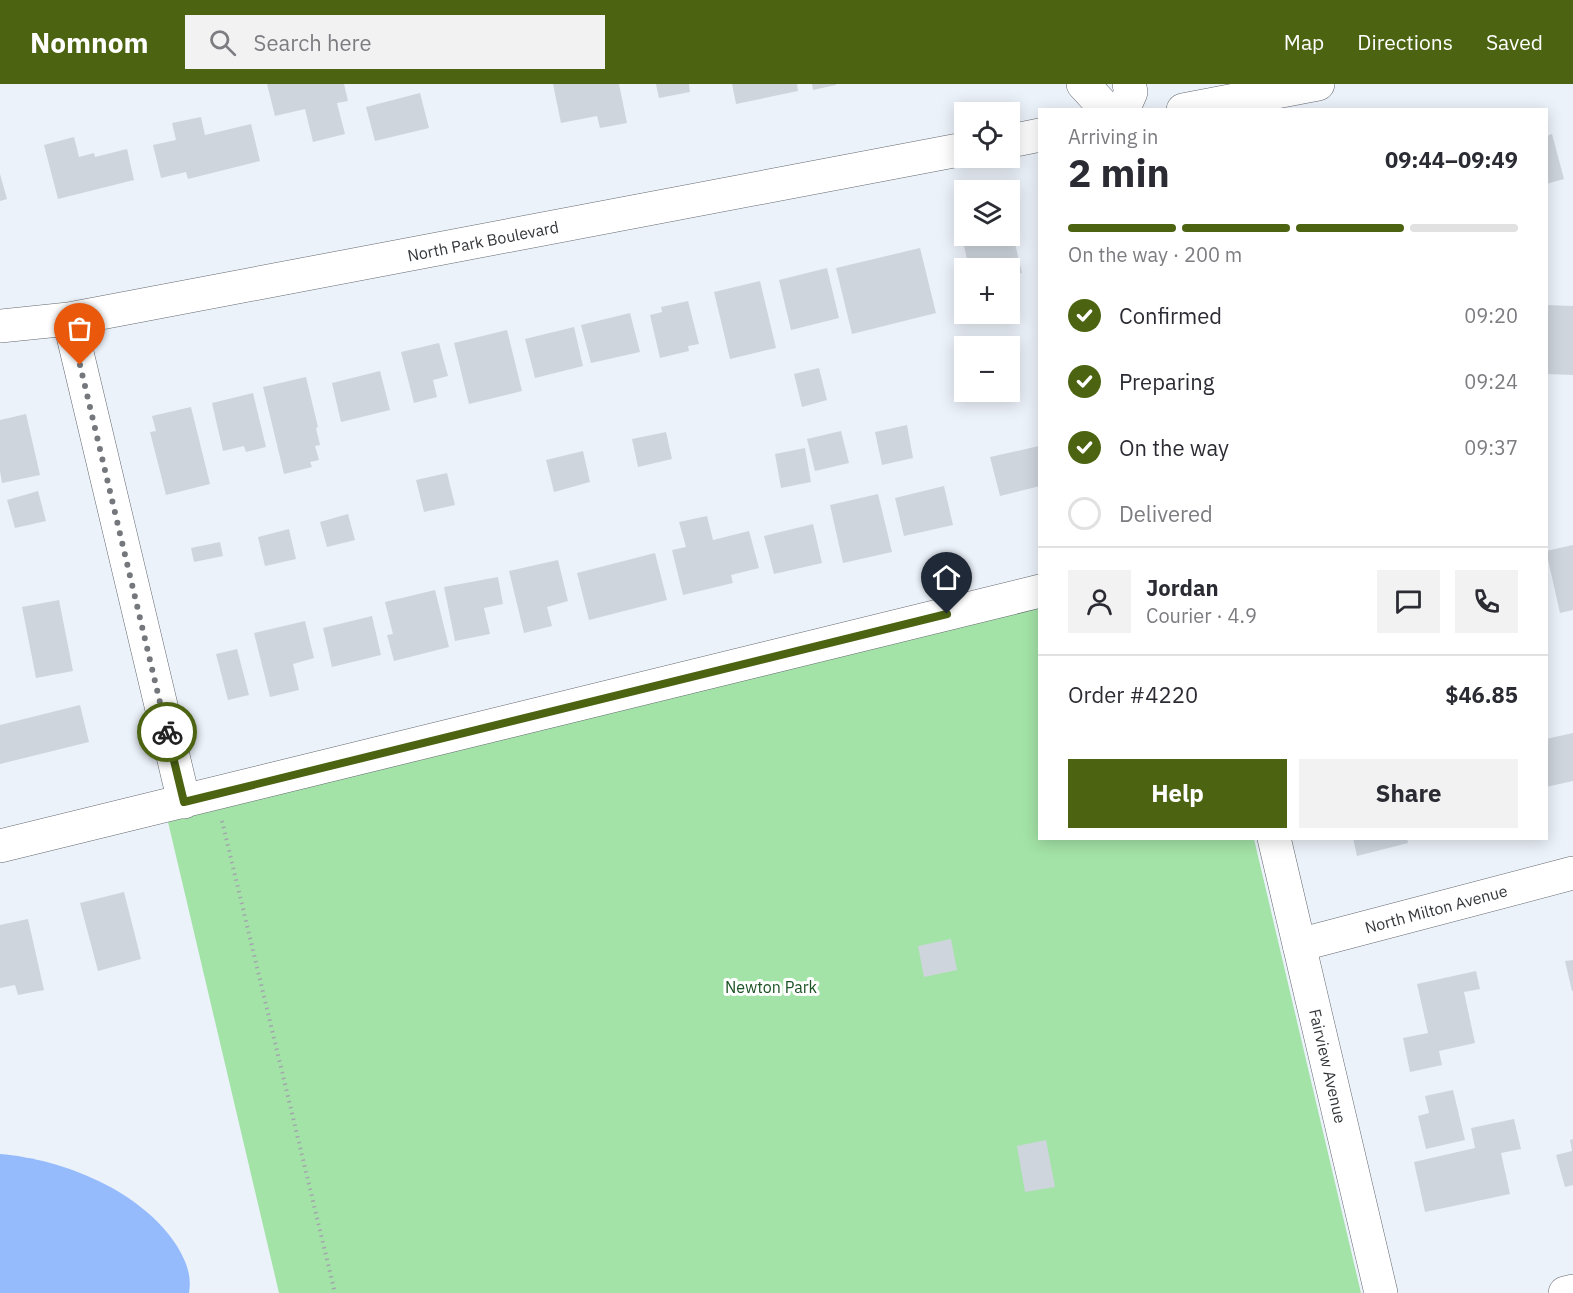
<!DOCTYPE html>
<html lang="en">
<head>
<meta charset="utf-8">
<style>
	body { margin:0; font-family:"IBM Plex Sans",sans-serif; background:#f2f2f3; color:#2b2b33; height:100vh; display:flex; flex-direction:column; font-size:22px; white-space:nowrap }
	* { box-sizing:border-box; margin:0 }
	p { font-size:20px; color:#7c7c81 }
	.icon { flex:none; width:33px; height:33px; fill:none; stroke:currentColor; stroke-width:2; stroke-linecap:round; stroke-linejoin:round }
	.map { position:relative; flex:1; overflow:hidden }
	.panel { position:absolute; left:1038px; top:24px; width:510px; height:732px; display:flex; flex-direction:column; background:#fff; border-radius:0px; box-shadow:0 3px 15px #0003 }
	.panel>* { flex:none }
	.fabs { position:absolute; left:954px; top:18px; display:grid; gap:12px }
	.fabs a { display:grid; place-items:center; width:66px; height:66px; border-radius:0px; background:#fff; box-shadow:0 3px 15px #0003; font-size:30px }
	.pin { position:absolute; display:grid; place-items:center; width:51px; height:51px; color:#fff; margin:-62px -26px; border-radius:50% 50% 50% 0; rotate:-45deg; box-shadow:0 0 6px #0007 }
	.pin .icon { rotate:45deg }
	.courier { position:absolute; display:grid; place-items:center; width:60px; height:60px; margin:-30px; border:4px solid #4c6412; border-radius:50%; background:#fff; color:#222; box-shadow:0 2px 8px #0007 }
	.head em { font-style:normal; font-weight:700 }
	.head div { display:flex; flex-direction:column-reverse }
	.head { display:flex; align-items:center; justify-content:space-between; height:102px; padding:0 30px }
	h1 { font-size:39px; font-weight:700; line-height:45px }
	.bar { display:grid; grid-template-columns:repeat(4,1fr); gap:9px 6px; align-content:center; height:72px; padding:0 30px }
	.bar i { height:8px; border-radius:4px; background:#e1e1e2 }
	.bar .active { background:#4c6412 }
	.bar p { grid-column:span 4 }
	.line { display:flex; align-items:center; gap:15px; padding:0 30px; border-top:2px solid #e1e1e2 }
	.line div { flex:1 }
	.round { display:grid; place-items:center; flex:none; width:63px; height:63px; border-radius:0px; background:#f2f2f3 }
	ol { padding:0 30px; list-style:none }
	li { display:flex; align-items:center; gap:18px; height:66px }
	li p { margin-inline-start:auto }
	li .icon { padding:6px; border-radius:50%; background:#4c6412; color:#fff; stroke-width:4 }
	li:last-child { color:#7c7c81 }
	li i { width:33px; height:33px; border:3px solid #e1e1e2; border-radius:50% }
	.cta { display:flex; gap:12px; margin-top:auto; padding:12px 30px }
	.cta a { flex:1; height:69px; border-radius:0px; background:#4c6412; color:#fff; font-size:24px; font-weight:700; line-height:69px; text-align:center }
	.cta a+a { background:#f2f2f3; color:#2b2b33 }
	header { display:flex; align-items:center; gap:36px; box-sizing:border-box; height:84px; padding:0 30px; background:#4c6412; color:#fff }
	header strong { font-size:28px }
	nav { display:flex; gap:33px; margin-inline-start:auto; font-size:21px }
	.search { width:420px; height:54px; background:#f2f2f3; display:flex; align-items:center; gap:15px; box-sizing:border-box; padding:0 21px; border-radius:0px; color:#7c7c81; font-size:22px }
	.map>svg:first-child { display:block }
	.green { fill:#a3e3a7 }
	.water { fill:#96bbfc }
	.building { fill:#cfd5dd }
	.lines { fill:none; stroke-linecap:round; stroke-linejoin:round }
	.minor-casing { stroke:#63686f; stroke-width:34 }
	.path { stroke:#a2a7ad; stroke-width:4; stroke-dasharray:1.5 4.5; stroke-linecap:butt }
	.minor { stroke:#fff; stroke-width:33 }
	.done { stroke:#74787d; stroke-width:6; stroke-dasharray:0 10.8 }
	.route { stroke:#4c6412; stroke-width:8 }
	.labels { text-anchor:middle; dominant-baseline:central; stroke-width:6; stroke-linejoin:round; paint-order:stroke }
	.street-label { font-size:16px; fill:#34373a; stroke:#fff }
	.park-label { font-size:16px; fill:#1b5123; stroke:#fff }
</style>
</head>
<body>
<header>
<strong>Nomnom</strong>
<div class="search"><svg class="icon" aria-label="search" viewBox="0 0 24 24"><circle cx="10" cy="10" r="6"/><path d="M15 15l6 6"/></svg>Search here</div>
<nav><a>Map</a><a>Directions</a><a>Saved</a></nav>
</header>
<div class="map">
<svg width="1573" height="1209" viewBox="0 0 1573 1209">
	<rect width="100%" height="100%" fill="#ecf2fa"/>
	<path class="green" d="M 1039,521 L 1040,754 L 1254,755 L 1361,1209 L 279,1209 L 168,738 Z"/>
	<path class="water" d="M 0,1070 C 63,1075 142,1107 177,1162 C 186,1177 192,1191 189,1209 L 0,1209 Z"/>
	<path class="building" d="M 267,0 L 344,0 L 348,17 L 337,19 L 345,50 L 313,58 L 305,25 L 275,32 Z
		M 553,0 L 619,0 L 627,39 L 600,44 L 597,32 L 561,39 Z
		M 656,0 L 689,0 L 690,8 L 659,14 Z
		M 732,0 L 797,0 L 798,7 L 736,20 Z
		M 812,0 L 836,0 L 836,1 L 813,6 Z
		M 420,9 L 429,44 L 375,57 L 366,23 Z
		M 201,33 L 205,51 L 251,40 L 260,77 L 188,95 L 186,88 L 161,94 L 153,61 L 176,56 L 172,39 Z
		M 1552,50 L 1564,95 L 1546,100 L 1546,52 Z
		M 74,53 L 79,73 L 94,69 L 95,73 L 127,65 L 134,96 L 58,115 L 44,61 Z
		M 0,90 L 7,115 L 0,117 Z
		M 1013,151 L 1022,189 L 1010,192 L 1010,184 L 969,184 L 964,162 Z
		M 920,164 L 936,229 L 852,250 L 836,184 Z
		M 827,184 L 839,234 L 791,246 L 779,196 Z
		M 760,197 L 776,264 L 730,275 L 714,208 Z
		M 688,217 L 699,260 L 688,262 L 689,267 L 660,274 L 650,231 L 662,228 L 661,223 Z
		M 1546,221 L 1573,222 L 1573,291 L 1546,290 Z
		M 630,229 L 640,268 L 591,279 L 581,241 Z
		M 574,243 L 583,282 L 535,294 L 525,255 Z
		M 507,246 L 522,307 L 469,320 L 454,259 Z
		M 439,259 L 448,292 L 433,296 L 437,313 L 414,319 L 401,268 Z
		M 819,284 L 827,316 L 802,323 L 794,290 Z
		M 380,287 L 390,326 L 341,338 L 332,299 Z
		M 306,293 L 318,343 L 316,344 L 320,361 L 315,362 L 319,376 L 310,378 L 312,383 L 284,390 L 263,303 Z
		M 253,309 L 266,363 L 246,368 L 244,362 L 223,367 L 212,319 Z
		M 191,323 L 210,400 L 166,411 L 150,348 L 156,347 L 152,332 Z
		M 26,330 L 40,391 L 2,399 L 0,387 L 0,336 Z
		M 907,341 L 913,374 L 882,381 L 875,348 Z
		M 841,347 L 849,379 L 815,387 L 807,355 Z
		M 666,348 L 672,375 L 638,383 L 632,355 Z
		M 1039,362 L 1040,402 L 1000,412 L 990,373 Z
		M 805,364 L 811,398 L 781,404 L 775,370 Z
		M 583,367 L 590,398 L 554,408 L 546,376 Z
		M 447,389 L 455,421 L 424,428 L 416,396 Z
		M 944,402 L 953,441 L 904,452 L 895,414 Z
		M 38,407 L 46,437 L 15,444 L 7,416 Z
		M 878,410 L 892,468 L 843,479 L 830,421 Z
		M 348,430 L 355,456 L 327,463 L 320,438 Z
		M 707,432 L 713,456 L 749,447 L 759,484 L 731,491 L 733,499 L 683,511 L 672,466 L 686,463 L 679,438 Z
		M 813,440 L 822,479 L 774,490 L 764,452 Z
		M 289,445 L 296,475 L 265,482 L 258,453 Z
		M 220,458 L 223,472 L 194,478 L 191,464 Z
		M 1573,461 L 1573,526 L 1560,529 L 1546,467 Z
		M 655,469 L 667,516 L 589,536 L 577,489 Z
		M 558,476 L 568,517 L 547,523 L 552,542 L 524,549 L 509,487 Z
		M 498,493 L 503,520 L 484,524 L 490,550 L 455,557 L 444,503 Z
		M 435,506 L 449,563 L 394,577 L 387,551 L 393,550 L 385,518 Z
		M 59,516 L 73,587 L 36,594 L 22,523 Z
		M 372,532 L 381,571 L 332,583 L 323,544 Z
		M 305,537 L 314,574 L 293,580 L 299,606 L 270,613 L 254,549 Z
		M 237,565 L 249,611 L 228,616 L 216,570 Z
		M 80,621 L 89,658 L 0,680 L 0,641 Z
		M 1573,649 L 1573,697 L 1546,703 L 1546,655 Z
		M 1353,754 L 1407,754 L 1408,759 L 1357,772 Z
		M 124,808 L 141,875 L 98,887 L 80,819 Z
		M 28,835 L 44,906 L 18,911 L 15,901 L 0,904 L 0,841 Z
		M 951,855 L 957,886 L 924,893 L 918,862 Z
		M 1573,876 L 1573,907 L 1572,907 L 1565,877 Z
		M 1476,887 L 1480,905 L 1464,908 L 1475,959 L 1439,967 L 1442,981 L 1410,988 L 1403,954 L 1428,949 L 1417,900 Z
		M 1453,1006 L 1465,1056 L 1426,1065 L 1418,1032 L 1429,1029 L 1425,1012 Z
		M 1514,1035 L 1521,1065 L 1501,1069 L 1510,1110 L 1425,1128 L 1414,1078 L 1475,1064 L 1471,1044 Z
		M 1573,1055 L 1573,1101 L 1565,1103 L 1556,1071 L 1572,1067 L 1570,1056 Z
		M 1046,1056 L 1055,1103 L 1025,1108 L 1017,1062 Z"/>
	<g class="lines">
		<defs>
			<path id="minor" d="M 1083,0 L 1107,26
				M 1123,26 L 1131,8 L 1129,0
				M 1183,26 L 1318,0
				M 1010,57 L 1040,51
				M 69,235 L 184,718
				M 0,242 L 69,235 L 964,65
				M 1274,754 L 1381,1209
				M 0,762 L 1040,507
				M 1299,861 L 1573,789
				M 1565,1209 L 1573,1207"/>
		</defs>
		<use href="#minor" class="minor-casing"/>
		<path class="path" d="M 222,737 L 335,1209"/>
		<use href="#minor" class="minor"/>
	</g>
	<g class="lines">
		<path class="done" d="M 80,281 L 167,648"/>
		<path class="route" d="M 167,648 L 184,718 L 947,530"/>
	</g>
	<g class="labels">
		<g class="street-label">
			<text transform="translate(483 157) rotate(-11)">North Park Boulevard</text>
			<text transform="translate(1436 825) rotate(-15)">North Milton Avenue</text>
			<text transform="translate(1328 982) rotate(77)">Fairview Avenue</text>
		</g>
		<g class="park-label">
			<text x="771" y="903">Newton Park</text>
		</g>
	</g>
</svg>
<div class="fabs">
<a><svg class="icon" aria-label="locate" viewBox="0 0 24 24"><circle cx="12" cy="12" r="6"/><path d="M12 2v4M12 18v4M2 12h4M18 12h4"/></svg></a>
<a><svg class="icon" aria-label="layers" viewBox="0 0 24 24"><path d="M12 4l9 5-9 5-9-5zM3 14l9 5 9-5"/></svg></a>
<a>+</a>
<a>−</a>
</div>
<div class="pin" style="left:80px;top:281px;background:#ea580c"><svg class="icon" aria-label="bag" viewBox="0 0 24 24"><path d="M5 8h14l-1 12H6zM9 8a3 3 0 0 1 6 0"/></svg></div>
<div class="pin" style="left:947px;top:530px;background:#1f2937"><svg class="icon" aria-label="home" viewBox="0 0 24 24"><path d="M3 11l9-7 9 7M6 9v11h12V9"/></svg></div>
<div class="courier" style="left:167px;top:648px"><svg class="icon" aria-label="bike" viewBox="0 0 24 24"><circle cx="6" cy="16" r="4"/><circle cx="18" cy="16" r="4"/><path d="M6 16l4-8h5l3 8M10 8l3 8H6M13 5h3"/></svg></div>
<section class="panel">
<div class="head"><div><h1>2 min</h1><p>Arriving in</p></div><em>09:44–09:49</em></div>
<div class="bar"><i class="active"></i><i class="active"></i><i class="active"></i><i></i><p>On the way · 200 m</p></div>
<ol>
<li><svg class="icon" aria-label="check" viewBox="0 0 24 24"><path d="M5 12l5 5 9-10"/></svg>Confirmed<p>09:20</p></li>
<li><svg class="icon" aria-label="check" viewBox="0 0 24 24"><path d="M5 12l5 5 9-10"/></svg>Preparing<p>09:24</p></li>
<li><svg class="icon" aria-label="check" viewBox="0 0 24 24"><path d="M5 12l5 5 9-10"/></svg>On the way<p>09:37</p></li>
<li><i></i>Delivered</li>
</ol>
<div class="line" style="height:108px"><a class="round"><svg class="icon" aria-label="person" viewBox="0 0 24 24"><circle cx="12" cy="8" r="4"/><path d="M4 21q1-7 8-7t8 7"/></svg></a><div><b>Jordan</b><p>Courier · 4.9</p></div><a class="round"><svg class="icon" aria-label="chat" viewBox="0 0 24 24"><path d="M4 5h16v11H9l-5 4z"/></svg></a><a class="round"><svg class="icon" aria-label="phone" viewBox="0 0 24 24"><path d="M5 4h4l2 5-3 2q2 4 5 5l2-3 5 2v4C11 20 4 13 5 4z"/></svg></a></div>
<div class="line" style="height:78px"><div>Order #4220</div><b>$46.85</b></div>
<div class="cta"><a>Help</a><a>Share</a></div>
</section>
</div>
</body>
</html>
